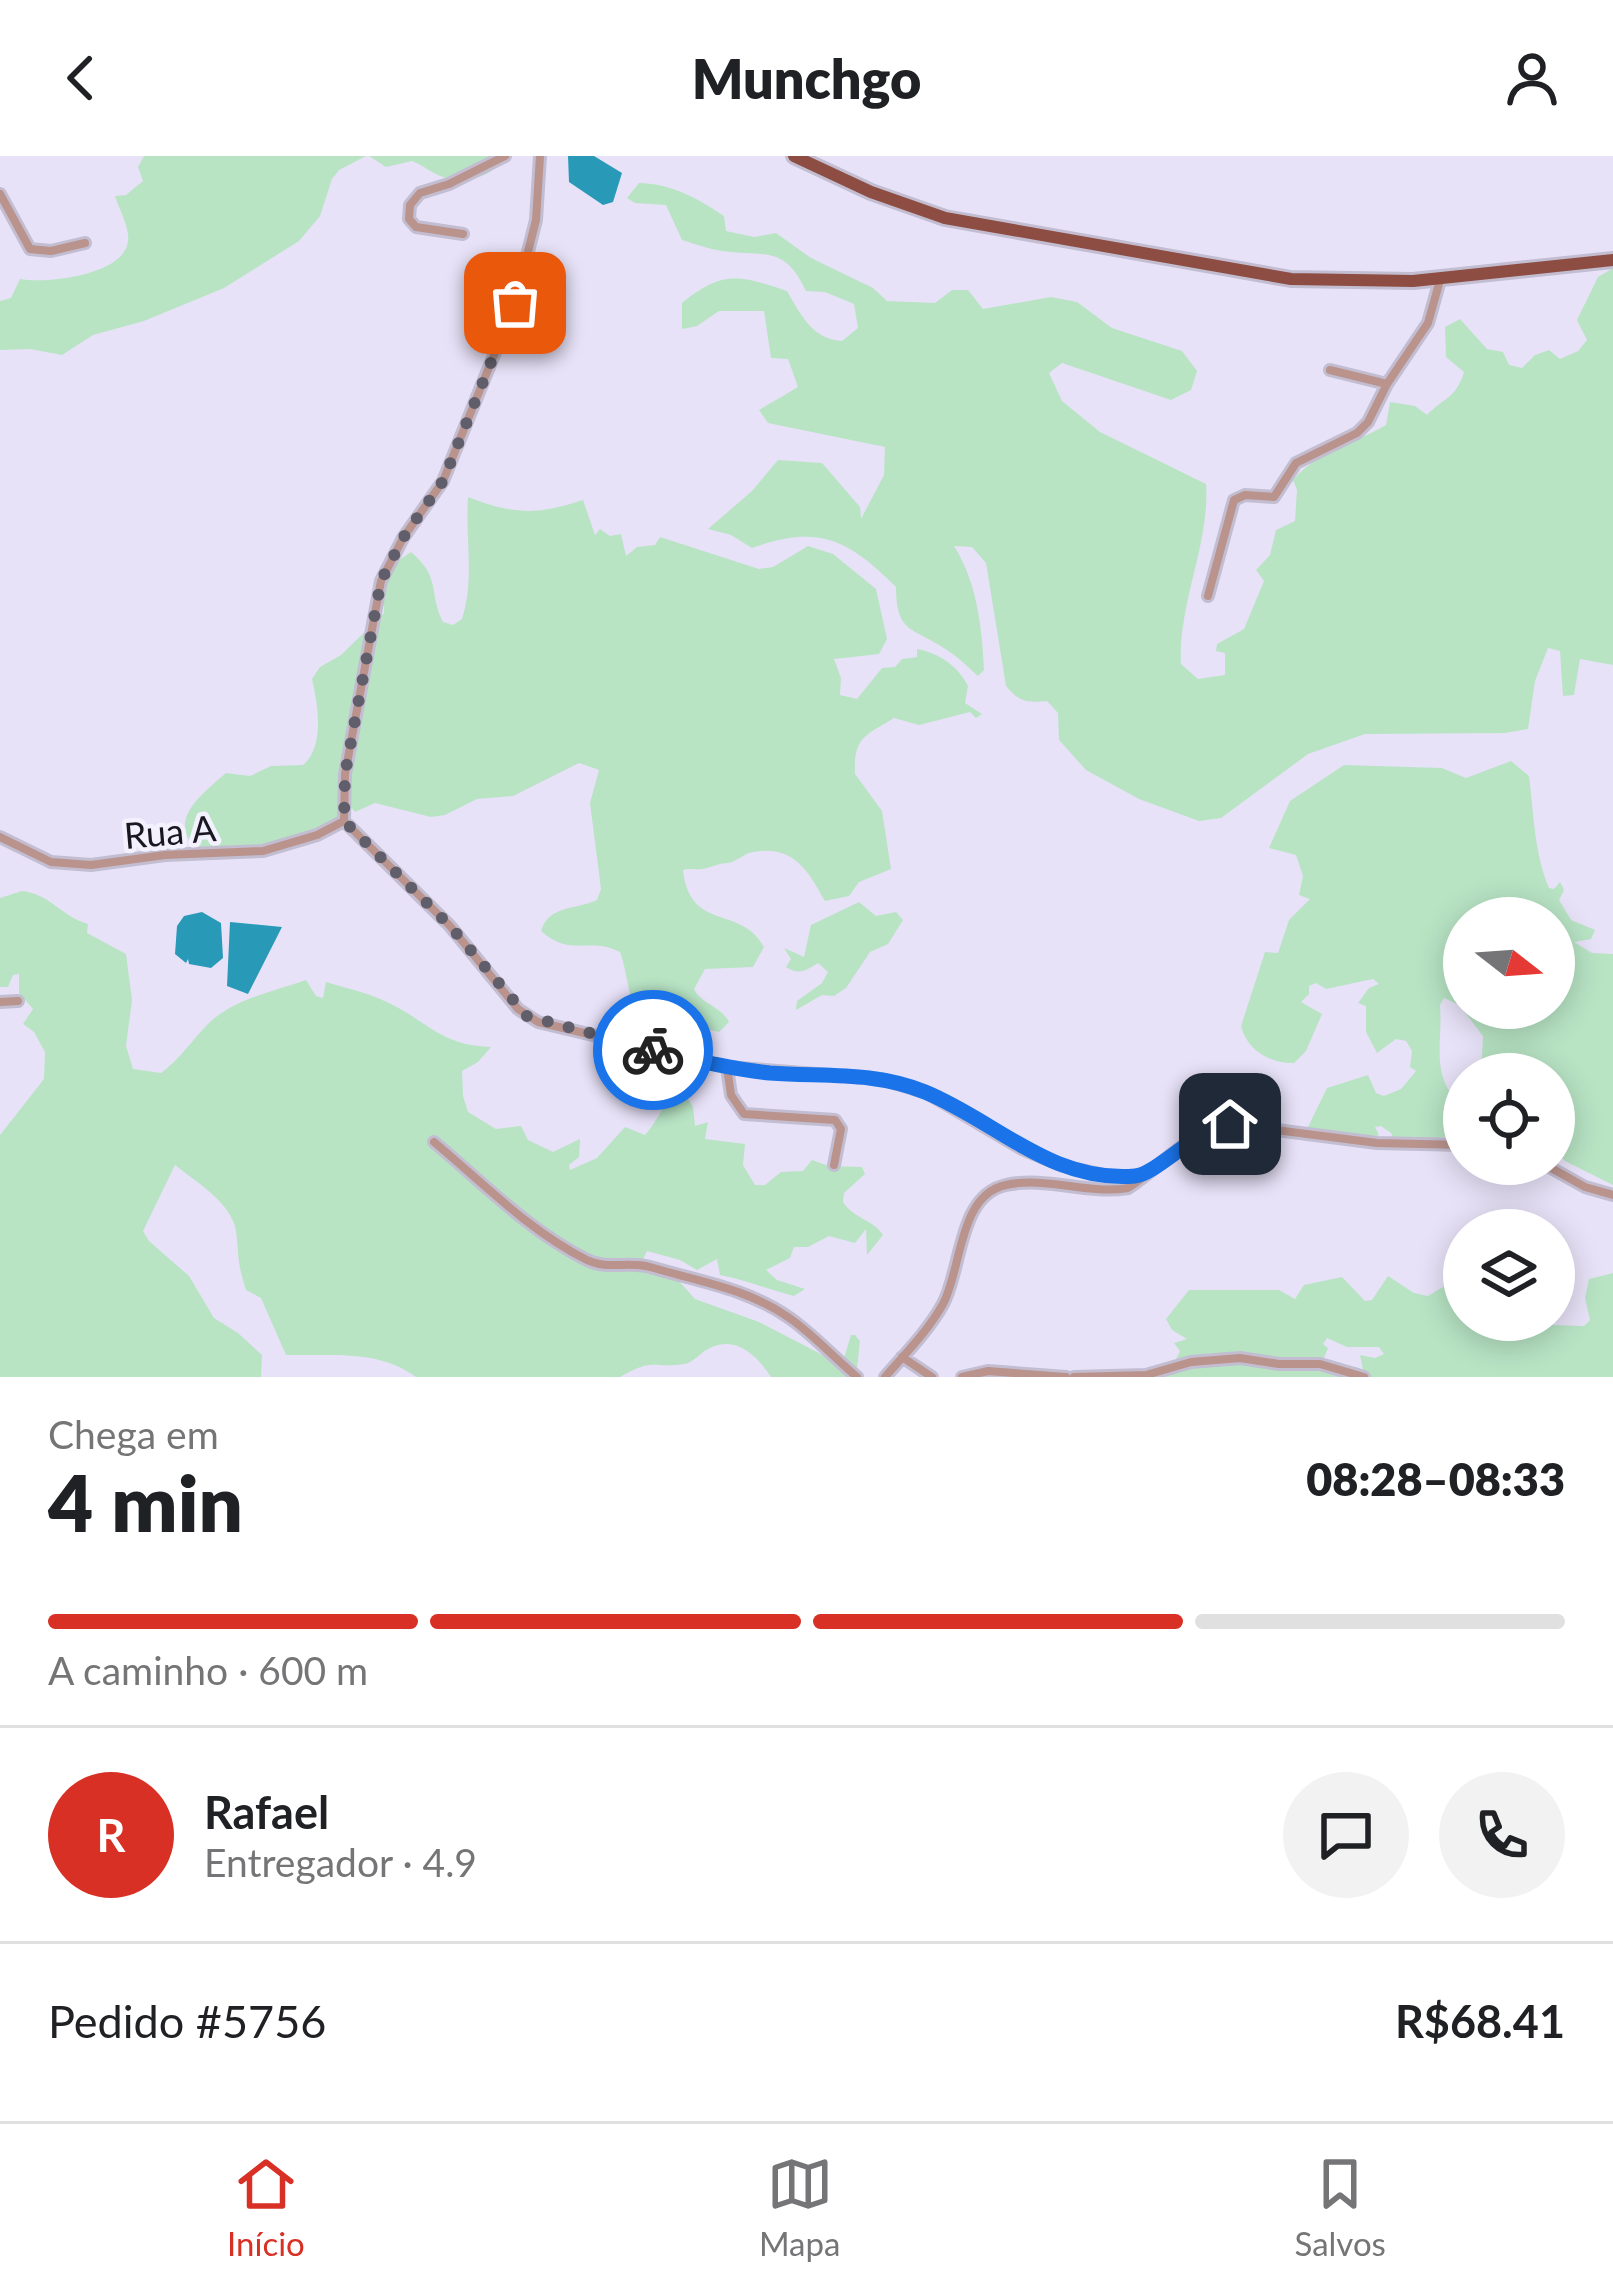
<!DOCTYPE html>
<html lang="pt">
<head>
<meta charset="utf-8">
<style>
	body { margin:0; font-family:Lato,sans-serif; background:#f2f2f2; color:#202124; height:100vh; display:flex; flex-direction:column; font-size:45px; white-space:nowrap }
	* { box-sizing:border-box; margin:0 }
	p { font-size:39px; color:#757577 }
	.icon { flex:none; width:66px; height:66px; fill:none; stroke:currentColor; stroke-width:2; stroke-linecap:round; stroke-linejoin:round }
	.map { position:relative; height:1221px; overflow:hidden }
	.drawer { display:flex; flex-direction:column; background:#fff; flex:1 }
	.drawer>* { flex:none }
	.needle { width:78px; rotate:107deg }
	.controls { position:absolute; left:1443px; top:741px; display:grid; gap:24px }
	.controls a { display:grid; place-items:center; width:132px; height:132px; border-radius:50%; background:#fff; box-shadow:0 6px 30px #0003; font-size:60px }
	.pin { position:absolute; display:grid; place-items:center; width:102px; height:102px; color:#fff; margin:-51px; border-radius:24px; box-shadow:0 6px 18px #0006 }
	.courier { position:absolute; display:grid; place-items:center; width:120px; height:120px; margin:-60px; border:9px solid #1a73e8; border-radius:50%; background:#fff; color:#222; box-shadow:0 3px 15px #0007 }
	.overview em { font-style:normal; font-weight:800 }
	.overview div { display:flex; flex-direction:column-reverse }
	.overview { display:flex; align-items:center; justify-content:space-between; height:204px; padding:0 48px }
	h1 { font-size:78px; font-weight:800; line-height:90px }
	.bar { display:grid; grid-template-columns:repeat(4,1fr); gap:18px 12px; align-content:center; height:144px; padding:0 48px }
	.bar i { height:15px; border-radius:9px; background:#e0e0e0 }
	.bar .current { background:#d93025 }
	.bar p { grid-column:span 4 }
	.line { display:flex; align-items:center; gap:30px; padding:0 48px; border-top:3px solid #e0e0e0 }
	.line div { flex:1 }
	.round { display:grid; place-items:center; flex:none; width:126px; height:126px; border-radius:63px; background:#f2f2f2 }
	header { display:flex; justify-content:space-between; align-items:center; height:156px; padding:0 48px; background:#fff; font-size:54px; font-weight:800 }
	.dock { display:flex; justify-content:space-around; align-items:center; height:168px; border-top:3px solid #e0e0e0; background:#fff; font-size:33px; color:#757577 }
	.dock a { display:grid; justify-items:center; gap:6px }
	.dock .current { color:#d93025 }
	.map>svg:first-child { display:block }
	.green { fill:#b8e4c4; fill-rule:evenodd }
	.water { fill:#289ab7 }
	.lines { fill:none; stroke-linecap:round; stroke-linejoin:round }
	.minor-casing { stroke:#c3bdd1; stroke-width:14 }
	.primary-casing { stroke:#c3bdd1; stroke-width:18 }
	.minor { stroke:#b9938c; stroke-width:8 }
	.primary { stroke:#8d4d42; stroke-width:12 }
	.done { stroke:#615e6b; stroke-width:12; stroke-dasharray:0 21.6 }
	.route { stroke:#1a73e8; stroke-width:15 }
	.labels { text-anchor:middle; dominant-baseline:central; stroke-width:9; stroke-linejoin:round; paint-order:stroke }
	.street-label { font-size:36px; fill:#19171f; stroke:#f4f1fe }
</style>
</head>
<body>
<header><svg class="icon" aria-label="back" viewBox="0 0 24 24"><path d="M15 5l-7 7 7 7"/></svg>Munchgo<svg class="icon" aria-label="person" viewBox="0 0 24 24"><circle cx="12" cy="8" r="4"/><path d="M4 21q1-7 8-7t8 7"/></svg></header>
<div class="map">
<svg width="1613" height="1221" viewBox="0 0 1613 1221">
	<rect width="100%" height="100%" fill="#e8e2f8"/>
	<path class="green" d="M 144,0 L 366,0 L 339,14 L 332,23 L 320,60 L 299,85 L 224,132 L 144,165 L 93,179 L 62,199 L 30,193 L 0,194 L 0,145 L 11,142 L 20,123 C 46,128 125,119 128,85 C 130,72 119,53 115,40 L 126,39 L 143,25 L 138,11 Z
		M 369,0 L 503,0 C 496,20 470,26 450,23 C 439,22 423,9 412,5 L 386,11 Z
		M 639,27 C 673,28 697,42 724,60 L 726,75 L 754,81 L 776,77 L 811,102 L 873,132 L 887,145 L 935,147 L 952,134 L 968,134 L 983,153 L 1051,141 L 1077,146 L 1112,172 L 1182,195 L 1197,215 L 1191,234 L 1171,244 L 1062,207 L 1049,217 L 1062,245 L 1100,276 L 1206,328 C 1210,388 1178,447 1181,508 L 1198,523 L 1225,519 L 1225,497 L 1216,495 L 1217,488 L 1244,473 L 1264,425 L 1256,414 L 1270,399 L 1276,374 L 1295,365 L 1297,334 L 1293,324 C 1318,295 1353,288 1386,269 L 1390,246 L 1415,250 L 1427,259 C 1444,241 1455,244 1464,216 L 1446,201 L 1445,171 L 1460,163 L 1487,193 L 1503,196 L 1509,209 L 1522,212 L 1535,199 L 1549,194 L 1560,203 L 1578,195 L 1587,184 L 1577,164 L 1598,121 L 1613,112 L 1613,509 L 1580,503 L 1574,539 L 1563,540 L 1560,495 L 1548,492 L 1535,525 L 1528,573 L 1505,577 L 1365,578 L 1308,598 L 1221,662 L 1199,665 L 1139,643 L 1086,614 L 1059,584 L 1058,557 L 1047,545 C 1027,547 1019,546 1006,530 L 986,407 L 972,391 L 954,390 C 977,426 982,471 984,514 L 978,520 C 968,511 958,501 947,494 C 914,471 896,479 896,431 C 848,383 818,368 752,392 L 731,379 L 708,373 L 752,335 L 778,304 L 822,307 L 860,351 L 861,363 L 884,319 L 885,291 L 768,267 L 759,254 L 798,231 L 788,203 L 771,202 L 764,155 L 719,155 L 697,170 L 682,173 L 682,147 C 722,114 740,119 787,135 C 801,159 812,183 842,185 L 858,172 L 854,148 L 825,136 L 806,135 C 784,88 764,101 722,95 C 709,93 695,88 682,84 L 666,49 L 635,47 L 627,42 Z
		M 468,341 C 514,359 537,359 583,344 L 595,379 L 600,373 L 610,380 L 621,378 L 626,400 L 637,391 L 655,389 L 660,381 L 759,413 L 773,411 L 808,390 L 833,398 L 876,433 L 887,483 L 879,498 L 834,503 L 841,522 L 840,539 L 857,543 L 882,512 L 895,511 L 902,503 L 917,501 L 917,493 C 939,497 958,510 968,530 L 965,547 L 982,558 L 976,562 L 970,556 L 919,569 L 894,562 C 867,579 853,580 855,618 L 882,655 L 891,713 L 859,726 L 849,740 L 825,745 C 809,717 795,688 753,696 C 744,697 737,706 728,707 C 718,707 710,712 702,713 C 695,714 689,712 683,714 C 690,777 741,748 764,791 L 753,811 L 705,813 L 694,833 C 702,849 720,849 729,866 L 719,876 C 698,869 647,875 636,853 C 627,836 627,815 620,796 C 590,780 571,802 541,775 C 549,749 575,754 597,744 L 601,733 L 590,647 L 599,614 L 579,607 L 513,640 L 477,643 L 445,659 L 431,661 L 375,647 L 355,656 L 348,648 L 333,671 L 263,692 L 201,697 C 163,666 201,639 226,617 L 250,620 L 271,610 L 303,609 C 325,590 318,549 312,523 L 320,511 L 341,499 L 384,457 L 384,420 L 392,418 L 393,408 L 411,396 C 442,422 428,437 443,466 L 453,469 L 462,463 C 475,422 465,383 468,341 Z
		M 1511,605 L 1529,620 C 1534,659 1534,696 1549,732 L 1554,733 L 1560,726 L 1564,734 L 1559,744 L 1571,764 L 1595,774 L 1591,783 L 1574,786 L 1592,797 L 1613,798 L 1613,1029 L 1565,1005 L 1559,998 L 1564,990 L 1554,989 L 1554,918 L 1481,918 L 1483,880 L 1459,849 L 1444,842 L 1440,849 C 1443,889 1430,916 1459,948 L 1455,980 L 1395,986 L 1391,977 L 1381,970 L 1375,971 L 1379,979 L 1371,982 L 1313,979 L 1308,971 L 1327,932 L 1368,919 L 1376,937 L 1384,940 L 1401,933 L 1416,915 L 1410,911 L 1412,895 L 1406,885 L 1396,883 L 1377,897 L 1366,876 L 1366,850 L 1358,847 L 1369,832 L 1379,828 L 1373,823 L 1326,833 L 1316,827 L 1309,830 L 1309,838 L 1301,846 L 1322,858 L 1306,895 L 1294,907 C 1270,908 1247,894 1241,870 L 1265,796 L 1278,797 L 1289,764 L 1310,743 L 1299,739 L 1303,720 L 1296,699 L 1269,692 L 1290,645 L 1344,609 L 1442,612 L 1466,622 ZM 1464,762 L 1554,762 L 1554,852 L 1464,852 Z
		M 22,735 C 50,738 61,760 88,768 L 87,777 L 126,798 L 132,844 L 126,890 L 133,913 L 161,917 C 178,905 193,883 208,868 C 234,842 273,836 306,824 L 316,840 L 323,842 L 326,826 C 346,832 369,837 389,847 C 430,867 440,889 491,891 L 478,906 L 462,915 L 463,940 L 468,956 L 496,973 L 521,970 L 528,984 L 553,996 L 580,983 L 579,1001 L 569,1009 L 570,1014 L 597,1002 L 625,971 L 645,979 C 659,964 666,940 681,932 L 693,951 L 695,970 L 708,966 L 705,983 L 745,988 L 743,1009 L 755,1029 L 765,1029 L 781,1016 L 803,1015 L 812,1004 L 829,1010 L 862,1011 L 865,1018 L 844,1037 L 843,1046 C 854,1063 873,1063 883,1079 L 867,1099 L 866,1073 L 855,1087 L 829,1080 L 808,1091 L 794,1091 L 790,1102 L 766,1114 L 777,1124 L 805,1133 L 794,1140 C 769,1134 746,1124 720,1119 L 717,1103 L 697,1114 L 680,1104 L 647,1095 L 643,1103 L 621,1107 L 617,1113 L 642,1112 L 678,1124 L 695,1143 L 759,1166 L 836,1206 L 843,1205 L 851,1179 L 855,1179 L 860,1185 L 856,1221 L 771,1221 C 757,1200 736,1178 708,1193 C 700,1197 693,1207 684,1208 C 652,1213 655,1201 620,1221 L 416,1221 C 379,1193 331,1200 286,1199 L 261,1142 L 246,1134 C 237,1107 239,1099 236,1075 C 232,1047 195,1025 175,1009 L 143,1075 L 149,1085 L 189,1120 L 214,1162 L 238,1177 L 262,1199 L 261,1221 L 0,1221 L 0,979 L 44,923 L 45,896 L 34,876 L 23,868 L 33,853 L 19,837 L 19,818 L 13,819 L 8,831 L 0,831 L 0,742 Z
		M 859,746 L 876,760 L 896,756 L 903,764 L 888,788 L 870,796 L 846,832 L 834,840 L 822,839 L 796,854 L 797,845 L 822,827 L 828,816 L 818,807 C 806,814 800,820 786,811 L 791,803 L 784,792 L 804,801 L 811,769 Z
		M 1613,1117 L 1613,1221 L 1158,1221 L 1174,1207 L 1180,1195 L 1174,1187 L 1187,1183 L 1172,1174 L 1166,1163 L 1189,1134 L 1279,1134 L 1295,1143 L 1304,1129 L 1342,1121 L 1365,1145 L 1372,1144 L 1388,1120 L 1414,1137 L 1428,1140 L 1464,1118 L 1464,1164 L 1540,1164 L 1553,1169 L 1584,1170 L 1590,1164 L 1585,1142 L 1589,1123 ZM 1327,1182 L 1347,1191 L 1379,1191 L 1384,1198 L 1375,1202 L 1360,1199 L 1363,1214 L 1356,1211 L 1345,1217 L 1324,1202 L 1328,1192 L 1323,1188 Z"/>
	<path class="water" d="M 568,0 L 594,0 L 622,17 L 613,46 L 603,49 L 569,26 Z
		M 202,756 L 221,767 L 223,802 L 211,812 L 189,808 L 188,803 L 186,807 L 175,798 L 177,770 L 184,760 Z
		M 230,766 L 282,771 L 248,838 L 227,830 Z"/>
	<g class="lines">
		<defs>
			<path id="minor" d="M 0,38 L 30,93 L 51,95 L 85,87
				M 463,78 L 416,71 L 409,63 L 410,49 L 420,37 L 449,28 L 505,0
				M 1330,214 L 1387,228
				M 1208,440 L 1234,344 L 1245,339 L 1274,341 L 1296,307 L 1357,277 L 1368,266 L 1387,228 L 1428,167 L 1440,124
				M 344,665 L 450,770 L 518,853 L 538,866 L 727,911 L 881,923 L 927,937 L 1022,993 L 1063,1010 L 1109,1020 L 1142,1020
				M 344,665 L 345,618 L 381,425 L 403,382 L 443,325 L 515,147 L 536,64 L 540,0
				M 0,681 L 51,706 L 91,709 L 165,699 L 263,695 L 317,679 L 344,665
				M 0,846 L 18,845
				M 727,911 L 731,939 L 744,958 L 835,964 L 841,973 L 834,1009
				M 434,986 C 483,1027 529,1075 587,1104 C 607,1114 629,1105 650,1111 C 697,1125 746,1132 788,1161 C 812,1177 834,1202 857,1221
				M 1544,1008 L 1585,1031 L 1613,1039
				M 902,1201 L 932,1221
				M 885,1221 C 905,1198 928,1175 943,1148 C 962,1113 958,1039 1006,1029 C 1046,1020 1088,1039 1128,1032 C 1162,1010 1188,976 1230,968 L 1377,987 L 1464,989
				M 962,1221 L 988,1215 L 1066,1221
				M 1074,1221 L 1146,1219 L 1191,1206 L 1240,1202 L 1279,1208 L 1320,1208 L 1364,1221"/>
			<path id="primary" d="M 794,0 L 871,36 L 945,62 L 1291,123 L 1413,125 L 1613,104"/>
		</defs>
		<use href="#minor" class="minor-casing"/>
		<use href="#primary" class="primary-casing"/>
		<use href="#minor" class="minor"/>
		<use href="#primary" class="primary"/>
	</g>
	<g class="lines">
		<path class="done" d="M 515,147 L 443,325 L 403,382 L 381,425 L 345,618 L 344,665 L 450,770 L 527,860 L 653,894"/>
		<path class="route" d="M 653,894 C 691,903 730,913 770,917 C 823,921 874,915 925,936 C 996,965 1051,1027 1135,1020 C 1157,1018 1193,975 1230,968"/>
	</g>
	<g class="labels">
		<g class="street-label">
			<text transform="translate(170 675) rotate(-5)">Rua A</text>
		</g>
	</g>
</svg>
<div class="controls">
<a><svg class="needle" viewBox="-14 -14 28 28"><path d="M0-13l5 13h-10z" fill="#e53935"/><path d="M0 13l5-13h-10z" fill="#757577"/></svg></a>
<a><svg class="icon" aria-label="locate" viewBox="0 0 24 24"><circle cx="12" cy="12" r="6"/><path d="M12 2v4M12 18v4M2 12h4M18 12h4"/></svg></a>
<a><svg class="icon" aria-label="layers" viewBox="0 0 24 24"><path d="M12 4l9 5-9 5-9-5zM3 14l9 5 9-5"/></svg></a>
</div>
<div class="pin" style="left:515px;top:147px;background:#ea580c"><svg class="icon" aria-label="bag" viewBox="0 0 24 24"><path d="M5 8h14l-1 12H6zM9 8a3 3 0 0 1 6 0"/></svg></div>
<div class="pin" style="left:1230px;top:968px;background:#1f2937"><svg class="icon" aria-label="home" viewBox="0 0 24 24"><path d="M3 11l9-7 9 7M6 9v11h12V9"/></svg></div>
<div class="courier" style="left:653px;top:894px"><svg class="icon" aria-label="bike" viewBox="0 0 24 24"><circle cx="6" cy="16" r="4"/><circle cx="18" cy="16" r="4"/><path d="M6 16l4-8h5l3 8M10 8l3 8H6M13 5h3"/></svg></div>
</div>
<section class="drawer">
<div class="overview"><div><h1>4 min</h1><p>Chega em</p></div><em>08:28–08:33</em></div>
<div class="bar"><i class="current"></i><i class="current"></i><i class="current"></i><i></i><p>A caminho · 600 m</p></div>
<div class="line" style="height:216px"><b class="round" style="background:#d93025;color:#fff">R</b><div><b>Rafael</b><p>Entregador · 4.9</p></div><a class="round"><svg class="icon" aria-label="chat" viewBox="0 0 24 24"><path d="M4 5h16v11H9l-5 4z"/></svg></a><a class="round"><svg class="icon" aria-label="phone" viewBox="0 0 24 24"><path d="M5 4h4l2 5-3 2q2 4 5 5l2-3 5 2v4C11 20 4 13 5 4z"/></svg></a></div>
<div class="line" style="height:156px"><div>Pedido #5756</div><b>R$68.41</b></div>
</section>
<nav class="dock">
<a class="current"><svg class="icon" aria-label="home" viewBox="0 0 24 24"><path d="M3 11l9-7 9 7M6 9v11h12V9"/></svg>Início</a>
<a><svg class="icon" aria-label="map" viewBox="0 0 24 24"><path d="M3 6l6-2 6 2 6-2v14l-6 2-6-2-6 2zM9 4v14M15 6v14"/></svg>Mapa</a>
<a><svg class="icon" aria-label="saved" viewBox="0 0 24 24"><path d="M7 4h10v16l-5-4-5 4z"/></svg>Salvos</a>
</nav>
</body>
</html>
